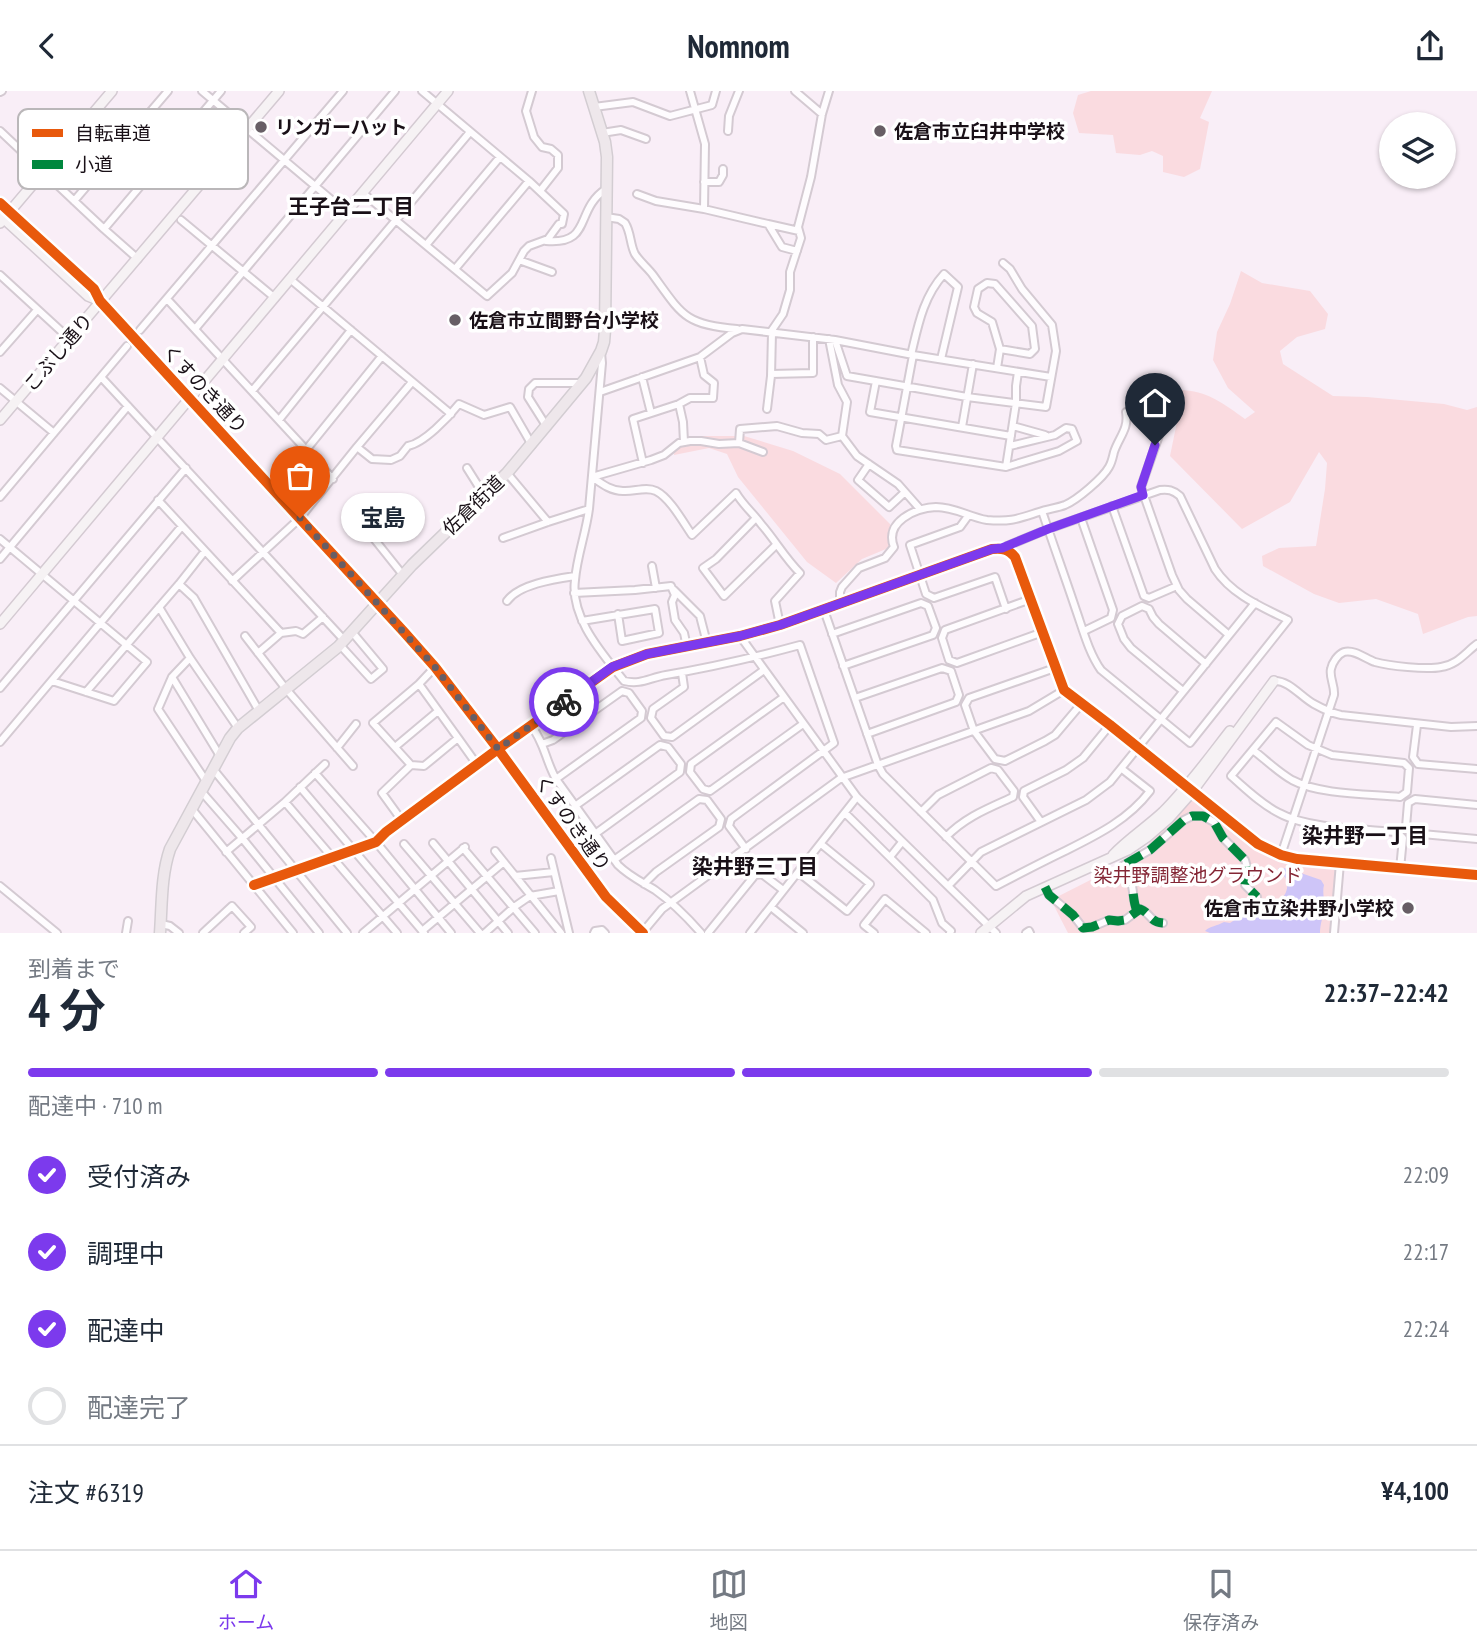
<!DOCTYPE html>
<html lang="ja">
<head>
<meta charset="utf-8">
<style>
	body { margin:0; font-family:"PT Sans Narrow","Noto Sans JP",sans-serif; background:#f2f2f3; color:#1f2937; height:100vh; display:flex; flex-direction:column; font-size:26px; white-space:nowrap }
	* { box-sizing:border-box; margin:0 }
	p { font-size:23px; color:#747a83 }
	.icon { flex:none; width:38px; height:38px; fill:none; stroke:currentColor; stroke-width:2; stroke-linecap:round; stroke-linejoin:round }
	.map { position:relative; height:842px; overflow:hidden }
	.side { display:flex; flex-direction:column; background:#fff; flex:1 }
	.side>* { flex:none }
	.controls { position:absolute; left:1379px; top:21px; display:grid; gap:14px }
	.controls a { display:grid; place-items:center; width:77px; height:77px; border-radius:50%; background:#fff; box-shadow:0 2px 5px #0004; font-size:35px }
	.pin { position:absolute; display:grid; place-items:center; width:60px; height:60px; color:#fff; margin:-72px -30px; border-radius:50% 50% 50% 0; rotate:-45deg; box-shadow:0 0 7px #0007 }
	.pin .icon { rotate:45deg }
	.courier { position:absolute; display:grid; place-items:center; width:70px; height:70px; margin:-35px; border:5px solid #7c3aed; border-radius:50%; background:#fff; color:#222; box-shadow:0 2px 9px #0007 }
	.bubble { position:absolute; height:49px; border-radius:24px; background:#fff; box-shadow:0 2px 5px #0004; font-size:23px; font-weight:700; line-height:49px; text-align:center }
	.overview em { font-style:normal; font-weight:700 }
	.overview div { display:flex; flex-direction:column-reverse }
	.overview { display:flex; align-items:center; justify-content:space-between; height:119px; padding:0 28px }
	h1 { font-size:46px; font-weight:700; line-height:52px }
	.bar { display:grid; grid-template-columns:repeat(4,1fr); gap:10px 7px; align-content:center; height:84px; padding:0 28px }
	.bar i { height:9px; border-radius:5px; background:#e0e1e3 }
	.bar .active { background:#7c3aed }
	.bar p { grid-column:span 4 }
	.line { display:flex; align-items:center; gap:18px; padding:0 28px; border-top:2px solid #e0e1e3 }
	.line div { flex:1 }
	ol { padding:0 28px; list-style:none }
	li { display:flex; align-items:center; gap:21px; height:77px }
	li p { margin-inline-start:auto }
	li .icon { padding:7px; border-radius:50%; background:#7c3aed; color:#fff; stroke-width:4 }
	li:last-child { color:#747a83 }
	li i { width:38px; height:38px; border:4px solid #e0e1e3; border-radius:50% }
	header { display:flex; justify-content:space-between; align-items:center; height:91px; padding:0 28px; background:#fff; font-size:32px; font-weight:700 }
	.dock { display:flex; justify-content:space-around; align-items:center; height:98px; border-top:2px solid #e0e1e3; background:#fff; font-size:19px; color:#747a83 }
	.dock a { display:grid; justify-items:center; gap:4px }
	.dock .active { color:#7c3aed }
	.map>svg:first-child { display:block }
	.green { fill:#fadbe0 }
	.water { fill:#cec5f8 }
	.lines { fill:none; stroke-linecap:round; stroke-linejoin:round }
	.street-casing { stroke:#d4cad2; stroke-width:10 }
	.secondary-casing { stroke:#d4cad2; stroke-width:12 }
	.primary-casing { stroke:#d3cdd2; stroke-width:13 }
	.street { stroke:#fefcfe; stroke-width:6 }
	.secondary { stroke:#f6f2f4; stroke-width:9 }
	.primary { stroke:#eee7eb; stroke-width:10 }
	.quiet { stroke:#00873e; stroke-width:9; stroke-dasharray:18 9; stroke-linecap:butt }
	.cycleway-casing { stroke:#fff; stroke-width:15 }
	.cycleway { stroke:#e8590c; stroke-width:10 }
	.done { stroke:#675e65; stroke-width:7; stroke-dasharray:0 12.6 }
	.route { stroke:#7c3aed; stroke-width:9 }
	.poi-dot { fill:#675e65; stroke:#fff; stroke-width:2.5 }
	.labels { text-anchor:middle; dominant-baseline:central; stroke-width:7; stroke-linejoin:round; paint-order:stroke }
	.poi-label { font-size:19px; font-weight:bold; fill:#191017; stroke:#fff; text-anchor:start }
	.street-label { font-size:19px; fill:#191017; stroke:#fff }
	.park-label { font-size:19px; fill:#842635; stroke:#fff }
	.neighbourhood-label { font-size:21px; font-weight:bold; fill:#191017; stroke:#fff }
	.key { fill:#fff; stroke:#bab7b9; stroke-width:2 }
	.key-label { font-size:19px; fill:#191017 }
</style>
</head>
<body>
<header><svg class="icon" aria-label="back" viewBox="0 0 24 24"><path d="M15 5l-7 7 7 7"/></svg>Nomnom<svg class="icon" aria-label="share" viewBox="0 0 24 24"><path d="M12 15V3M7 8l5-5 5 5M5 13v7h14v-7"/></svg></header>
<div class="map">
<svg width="1477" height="842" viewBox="0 0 1477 842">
	<rect width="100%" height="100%" fill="#f9eef7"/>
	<path class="green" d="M 1091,0 L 1212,0 L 1200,27 L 1209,31 L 1200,78 L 1184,86 L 1163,81 L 1163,65 L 1152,60 L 1140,64 L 1116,62 L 1113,44 L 1079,42 L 1073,22 L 1078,4 Z
		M 1241,180 L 1262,192 L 1310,200 L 1328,223 L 1325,238 L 1297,246 L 1280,260 L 1283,273 L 1333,305 L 1367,306 L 1444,313 L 1467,319 L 1477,316 L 1477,525 L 1468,526 L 1423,543 L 1418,523 L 1376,508 L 1339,512 L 1314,503 L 1263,475 L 1262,465 L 1279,457 L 1316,455 L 1325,398 L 1327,372 L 1319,361 L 1290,411 L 1242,438 L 1170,365 L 1177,331 L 1168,320 L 1178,299 C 1204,298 1225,313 1245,328 L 1255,321 L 1228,297 L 1213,269 L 1217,241 L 1230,213 Z
		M 696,345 L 744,345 L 793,360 L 840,383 L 890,433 L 894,450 L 886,458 L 862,468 L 836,492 L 807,471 L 738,386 L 727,363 L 709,357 L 674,364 L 675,352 Z
		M 1192,706 L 1256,755 L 1283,767 L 1329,774 L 1335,779 L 1330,842 L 1068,842 L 1051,809 L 1116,776 L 1144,758 Z"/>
	<path class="water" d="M 1278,777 L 1297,778 L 1298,781 L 1321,789 L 1324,794 C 1322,802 1325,809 1324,818 C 1323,826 1320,833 1320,842 L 1210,842 L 1205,840 C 1210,835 1217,835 1224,831 L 1230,832 C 1242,824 1246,816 1262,820 L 1264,823 C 1274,818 1290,804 1287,791 C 1286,786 1281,781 1278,777 Z"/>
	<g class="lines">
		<defs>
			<path id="street" d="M 202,0 L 346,121
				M 532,0 L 526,20 L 534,46 L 542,56 L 551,58 L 558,64 L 558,77 L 540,100
				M 690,0 L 705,53 L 704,118
				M 795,0 L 822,23
				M 0,1 L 2,0
				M 594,16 L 633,11 L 670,25 L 712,14 L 716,0
				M 0,40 L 104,138 L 138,168
				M 728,40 L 729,25 L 739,0
				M 602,42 L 621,39 L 646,48
				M 704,91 L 719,91 L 723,84 L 723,78
				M 363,102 L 487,205 L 512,182 L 524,160 L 529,155 L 548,148 L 559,133 L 562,133 L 564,123 L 529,90 L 422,0
				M 637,103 L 656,110 L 704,118 L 768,133 L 782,156 L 797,160
				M 74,110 L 168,0
				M 606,126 L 619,128 L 625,132 C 631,141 630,154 635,163 C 640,171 648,177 653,184 C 682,224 685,234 737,238
				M 181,129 L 275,207
				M 768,133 L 799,140
				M 104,138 L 221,0
				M 546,150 C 593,154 574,119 606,98
				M 426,154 L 500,66
				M 519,169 L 552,181
				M 455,178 L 529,90
				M 0,184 L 61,240
				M 290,188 L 451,323
				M 167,208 L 333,388
				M 195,238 L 395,0
				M 140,239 L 343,0
				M 770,242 L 783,223 L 790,199 L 790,181 L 801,147 L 798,136 L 811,86 L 822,23 L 829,0
				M 829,248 L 838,294 L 847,311 L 842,345 L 857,365 L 898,393 L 920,418
				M 835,249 L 847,285 L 967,306 L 1046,316 L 1056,260 L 1052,234 L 1022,198 L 1010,178 L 1003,172
				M 0,261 L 37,219
				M 601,262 L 602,272 L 589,418 C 586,442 577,465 575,489 C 570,527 602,562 624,590 C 641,594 649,587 666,584 C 712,576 756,566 800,554 L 834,652 L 731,728 L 729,735 L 746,758
				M 911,264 C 918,235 923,206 944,183 L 958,196 L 941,268
				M 913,264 L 896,355 L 897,359 L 1006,376 L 1059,360 L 1077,350 L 1072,338 L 1066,337 L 1055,344 L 1010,355
				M 997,277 L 1000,258 L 992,231 L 977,222 L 974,216 L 978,198 L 987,192 L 995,193 L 1032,235 L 1035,258 L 1030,263 L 1000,258
				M 771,283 L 813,282 L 813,246
				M 101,286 L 344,549
				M 642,286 L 651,322
				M 876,290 L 870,321 L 1011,345
				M 0,297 L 54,342
				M 252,300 L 470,41
				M 600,301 L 700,266 L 732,242 L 742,238 L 835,249 L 913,264 L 1051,286
				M 679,313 L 690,307 L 713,307 L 714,292 L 704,284 L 700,266
				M 767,318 L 771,285 L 772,242
				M 279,329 L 351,239
				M 1013,335 L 1045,344
				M 547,336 L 528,306 L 529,298 L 535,292 L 582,292
				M 962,336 L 973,273
				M 739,352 L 740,338 L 777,335 L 802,342 L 819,343 L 826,349 L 842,345
				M 357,356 L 372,368 L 391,369 L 400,365 L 408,355 C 424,352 448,327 459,313 L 484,324 L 510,316 L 532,354
				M 306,359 L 382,265
				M 643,372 L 633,328 L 679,313 L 683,331 L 684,351
				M 869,373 L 858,389 L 889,416 L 905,401
				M 1006,376 L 1016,312 L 1016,295 L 1018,281
				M 467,377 L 484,404
				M 507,382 L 548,431
				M 592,386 C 602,393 611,400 623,400 C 634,401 646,395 656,400 C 670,407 683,431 692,444 L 736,402 C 743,414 753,422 761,433 C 775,449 785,467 800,482 L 775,510 L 780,534
				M 592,386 L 651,369 L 664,364 L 679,352 L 690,350 L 701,350 L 719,353 L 739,352 L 763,361
				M 0,406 L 127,255
				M 158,409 L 281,542 L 296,540 L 303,543 L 323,526
				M 1112,415 L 1144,505 L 1149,507 L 1177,495
				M 968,425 L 960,436 L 910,454 L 926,503 L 934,507 L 995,486 L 1006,518
				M 756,427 L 716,468 L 703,477 L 724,505 L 776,454
				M 1081,427 L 1113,519 L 1111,527 L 1084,540
				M 363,434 L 403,484
				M 503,447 L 548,431 L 589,418
				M 0,448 L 147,571 L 114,610 L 52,590
				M 1002,457 L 1048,438 L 1160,399 C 1168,398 1173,399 1180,405 L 1215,478 C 1232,504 1262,516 1288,529 L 1190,652 L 1101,579 C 1089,562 1083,539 1076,519 C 1065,486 1053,453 1042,420
				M 0,468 L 128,315
				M 652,475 L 656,497
				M 232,490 L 300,427 L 357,356 L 412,291
				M 179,493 L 194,507 L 259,620
				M 674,499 L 700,525 L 707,552
				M 574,502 L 635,499 L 671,495 L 675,504 L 672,511 L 675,529 L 684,542 L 687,556
				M 1031,508 L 945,539 L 942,547 L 949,569 L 957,572 L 1043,541
				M 507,510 C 519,493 555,488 575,485
				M 840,513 L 840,501 L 842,496 L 859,477 L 885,467 L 894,456 C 884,431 915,417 936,416 C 955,416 969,426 987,429 C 1011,431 1017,428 1039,421 C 1048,418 1057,417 1065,414 C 1077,409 1103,387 1109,376 C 1112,371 1113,365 1114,361 C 1119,346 1129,338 1126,321 L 1136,322 L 1163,333 L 1141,396 L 1172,484 L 1179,499 L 1187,508 L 1229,544
				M 159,516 L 190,567 L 238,637
				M 824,519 L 878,674 L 883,683 L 996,795 C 1019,783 1042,771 1065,760 C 1097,744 1128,729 1150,700 L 1122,678
				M 582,530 L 655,518 L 659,542 L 622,550 L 618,523
				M 832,543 L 921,512 L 928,515 L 936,537 L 933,544 L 843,575
				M 245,545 L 286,598 L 353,675
				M 740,545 L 857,706 L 996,842
				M 340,554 L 371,588 L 383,578 L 352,541
				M 258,562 L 281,542
				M 190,567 L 172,586 L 158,618 L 206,690
				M 1055,577 L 969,607 L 965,614 L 974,640 L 995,668 L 1005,670 L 1045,650 L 1055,644 L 1082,612
				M 682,582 L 684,596 L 653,618 L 651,627 L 664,645 L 672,646 L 764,579
				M 172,586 L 220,665
				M 1274,590 C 1289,589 1301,606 1314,613 C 1323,618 1331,622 1341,624 L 1451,636 L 1477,635
				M 419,593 L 458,647
				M 0,597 L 186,377
				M 1183,600 L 1131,557 L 1124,548 L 1118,533 L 1122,525 L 1142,515 L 1149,518 L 1153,526 L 1159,533 L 1206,573
				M 86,601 L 179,493 L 205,460
				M 784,606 L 691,673 L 690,681 L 703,698 L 710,700 L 803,633
				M 855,607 L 942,577 L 951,580 L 959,604 L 956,611 L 867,643
				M 1417,634 L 1413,666 L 1418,673 L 1477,678
				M 531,635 C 544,650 546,671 556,688 L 618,774 C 629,785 642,791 655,799 C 672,811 687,826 701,842
				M 0,651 L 182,435
				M 542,653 L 553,649 L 622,600 L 629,602 L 642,620 L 641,627 L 556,688
				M 395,656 L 438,620
				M 337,657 L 356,633
				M 1253,659 C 1266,669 1278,681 1292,689 C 1320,704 1369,703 1400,706 L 1407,701 L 1409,677 L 1404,672 L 1332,664 L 1308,654 L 1276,631 L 1231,685 C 1246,698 1261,713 1279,722 C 1308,738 1363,738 1397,741 L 1403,747 L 1400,778
				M 411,674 L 424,675 L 458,647 L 478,675
				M 213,678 L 347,842
				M 315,682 L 376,751 L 451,842
				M 300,696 L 424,842
				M 201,700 L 242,747 L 319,842
				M 1192,701 L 1258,753 L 1281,764 L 1297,768 L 1477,784
				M 285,711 L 397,842
				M 1477,714 L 1415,708 L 1408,712 L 1406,736 L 1411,742 L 1477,748
				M 575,715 L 660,654 L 668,656 L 681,673 L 680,681 L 595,743
				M 191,717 L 293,842
				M 921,721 L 938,704 L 991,677 L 998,679 L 1014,700 L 1013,706 C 989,717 965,726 946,746
				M 845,722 L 933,809 L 942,832 L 951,840 L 950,842
				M 403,731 L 382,702 L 411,674 L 373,632 L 419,593 L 435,576
				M 1041,731 L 1023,706 L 1024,700 L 1066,679 L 1083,667 L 1110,634
				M 433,752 L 508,842
				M 404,753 L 480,842
				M 463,757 L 535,842
				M 495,760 L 561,842
				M 226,761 L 285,711 L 325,673
				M 1281,764 L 1334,604 C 1335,595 1329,586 1331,578 C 1332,572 1338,563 1344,561 C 1354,558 1366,568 1375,571 C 1389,575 1427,579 1441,576 C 1457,574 1465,562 1477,553
				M 890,766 L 902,751
				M 551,767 L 569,842
				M 614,769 L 699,708 L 707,709 L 721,728 L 719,736 L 656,781 L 644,793
				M 798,781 L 847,820 L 870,793 L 821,753
				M 515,785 L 554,781
				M 254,794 L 376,751 L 386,741 L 498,658
				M 0,795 L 57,842
				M 948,795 L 981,761 L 1086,709 L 1110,691 L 1255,512
				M 1045,796 L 1049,804 L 1073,824 L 1083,837 L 1092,836 L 1109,829 L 1118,830 L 1125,829 L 1140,818 C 1151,822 1149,831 1163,832
				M 771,816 L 803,842
				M 1137,820 C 1133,811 1134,804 1132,795 C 1128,784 1119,789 1122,775 L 1150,759 L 1184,729 L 1192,725 L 1203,725 L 1214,731 L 1223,747 L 1245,769 L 1247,776 L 1245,794 L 1257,806
				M 161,833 L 170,835 L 179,842
				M 422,840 L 504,771
				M 126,842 L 128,830
				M 203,842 L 232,815 L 251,836 L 244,842
				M 363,842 L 465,756
				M 485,842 L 514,816 L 530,805 L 559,800
				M 594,842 L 595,840 L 602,839 L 605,842
				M 642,842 L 662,818 L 841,687 L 1029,620 L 1064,599
				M 708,842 L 755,784 L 762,783 L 783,799
				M 750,842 L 857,706
				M 874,842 L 864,834 L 885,808 L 926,842
				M 1026,842 L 1029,840 L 1030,842
				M 1334,842 L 1340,772"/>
			<path id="secondary" d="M 0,112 L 94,198 L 100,210 L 404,541 L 435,576 L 498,658 L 606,806 L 643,842
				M 1,125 L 88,205 L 100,210
				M 0,132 L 112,0
				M 0,329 L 279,0
				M 0,533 L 448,0
				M 498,658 L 613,576 L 647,563 L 740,545 L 780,534 L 992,458 C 1003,457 1008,458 1015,466 L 1064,599 L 1110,634 L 1192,701
				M 1113,764 C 1128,748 1147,736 1163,721 C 1188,696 1209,667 1230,640
				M 981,842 L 1026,805 L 1128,759 L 1147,746 L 1169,727 L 1192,701 L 1274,590"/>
			<path id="primary" d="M 160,842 C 162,814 161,784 170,758 L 230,647 L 238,637 L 338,556 L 412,474 L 507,382 L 586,287 L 601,260 L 604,251 L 605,239 L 607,66 L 605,51 L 589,0"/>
		</defs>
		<use href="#street" class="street-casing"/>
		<use href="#secondary" class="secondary-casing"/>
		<use href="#primary" class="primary-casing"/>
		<use href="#street" class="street"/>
		<use href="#secondary" class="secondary"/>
		<use href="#primary" class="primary"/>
		<path class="quiet" d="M 1045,796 L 1049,804 L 1073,824 L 1083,837 L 1092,836 L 1109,829 L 1118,830 L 1125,829 L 1140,818 C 1151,822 1149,831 1163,832
			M 1137,820 C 1133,811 1134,804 1132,795 C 1128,784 1119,789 1122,775 L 1150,759 L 1184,729 L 1192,725 L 1203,725 L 1214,731 L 1223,747 L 1245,769 L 1247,776 L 1245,794 L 1257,806"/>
		<defs>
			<path id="cycleway" d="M 0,112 L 94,198 L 100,210 L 404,541 L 435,576 L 498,658 L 606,806 L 643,842
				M 254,794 L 376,751 L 386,741 L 498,658 L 613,576 L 647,563 L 740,545 L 780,534 L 992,458 C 1003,457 1008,458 1015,466 L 1064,599 L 1110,634 L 1258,753 L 1281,764 L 1297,768 L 1477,784"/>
		</defs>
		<use href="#cycleway" class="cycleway-casing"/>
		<use href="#cycleway" class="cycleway"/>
	</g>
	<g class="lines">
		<path class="done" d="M 300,427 L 435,576 L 498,658 L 564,611"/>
		<path class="route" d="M 564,611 L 612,576 L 647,563 L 740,545 L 780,534 L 992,458 L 1002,457 L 1048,438 L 1143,404 L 1141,396 L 1155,354"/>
	</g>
	<g class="poi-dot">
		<circle cx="261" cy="36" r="7"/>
		<circle cx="880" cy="40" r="7"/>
		<circle cx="455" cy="229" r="7"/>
		<circle cx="1408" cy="817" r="7"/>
	</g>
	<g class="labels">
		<g class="poi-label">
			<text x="275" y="36">リンガーハット</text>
			<text x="894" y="40">佐倉市立臼井中学校</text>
			<text x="469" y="229">佐倉市立間野台小学校</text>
			<text x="1394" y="817" text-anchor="end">佐倉市立染井野小学校</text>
		</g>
		<g class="street-label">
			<text transform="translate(58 261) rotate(-50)">こぶし通り</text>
			<text transform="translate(205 298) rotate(47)">くすのき通り</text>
			<text transform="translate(473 414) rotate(-44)">佐倉街道</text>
			<text transform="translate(573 732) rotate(54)">くすのき通り</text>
		</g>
		<g class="park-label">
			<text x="1198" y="784">染井野調整池グラウンド</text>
		</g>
		<g class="neighbourhood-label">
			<text x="351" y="115">王子台二丁目</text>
			<text x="1365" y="744">染井野一丁目</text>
			<text x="755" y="775">染井野三丁目</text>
		</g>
	</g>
	<rect x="18" y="18" width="230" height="80" rx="10" class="key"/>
	<rect x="32" y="38" width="31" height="8" fill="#e8590c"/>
	<rect x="32" y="69" width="31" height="9" fill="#00873e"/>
	<g class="key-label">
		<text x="75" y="49">自転車道</text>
		<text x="75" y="80">小道</text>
	</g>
</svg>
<div class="controls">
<a><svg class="icon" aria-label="layers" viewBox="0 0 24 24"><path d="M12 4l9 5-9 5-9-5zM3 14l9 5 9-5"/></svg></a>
</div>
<div class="pin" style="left:300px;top:427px;background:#ea580c"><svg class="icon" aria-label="bag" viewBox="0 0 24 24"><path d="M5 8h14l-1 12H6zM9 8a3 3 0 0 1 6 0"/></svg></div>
<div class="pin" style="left:1155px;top:354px;background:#1f2937"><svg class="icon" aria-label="home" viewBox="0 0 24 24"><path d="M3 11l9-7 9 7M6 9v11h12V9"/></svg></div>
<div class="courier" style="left:564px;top:611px"><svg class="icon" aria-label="bike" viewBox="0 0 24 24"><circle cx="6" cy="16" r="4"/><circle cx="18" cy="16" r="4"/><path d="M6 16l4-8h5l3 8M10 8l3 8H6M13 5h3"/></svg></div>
<div class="bubble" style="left:341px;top:402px;width:84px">宝島</div>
</div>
<section class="side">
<div class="overview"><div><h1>4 分</h1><p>到着まで</p></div><em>22:37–22:42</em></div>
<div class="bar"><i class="active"></i><i class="active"></i><i class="active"></i><i></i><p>配達中 · 710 m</p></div>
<ol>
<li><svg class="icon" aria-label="check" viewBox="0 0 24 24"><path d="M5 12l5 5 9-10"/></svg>受付済み<p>22:09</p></li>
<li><svg class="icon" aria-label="check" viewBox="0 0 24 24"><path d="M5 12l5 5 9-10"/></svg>調理中<p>22:17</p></li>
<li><svg class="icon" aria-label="check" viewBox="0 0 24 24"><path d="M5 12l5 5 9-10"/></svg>配達中<p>22:24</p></li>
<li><i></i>配達完了</li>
</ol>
<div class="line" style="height:91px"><div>注文 #6319</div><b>¥4,100</b></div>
</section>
<nav class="dock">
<a class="active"><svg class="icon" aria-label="home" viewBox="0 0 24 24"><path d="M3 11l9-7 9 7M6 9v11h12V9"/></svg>ホーム</a>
<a><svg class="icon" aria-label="map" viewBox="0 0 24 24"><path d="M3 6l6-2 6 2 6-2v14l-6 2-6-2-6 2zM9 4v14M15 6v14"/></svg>地図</a>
<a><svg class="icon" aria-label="saved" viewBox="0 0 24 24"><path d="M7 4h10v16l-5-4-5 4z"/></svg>保存済み</a>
</nav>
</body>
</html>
